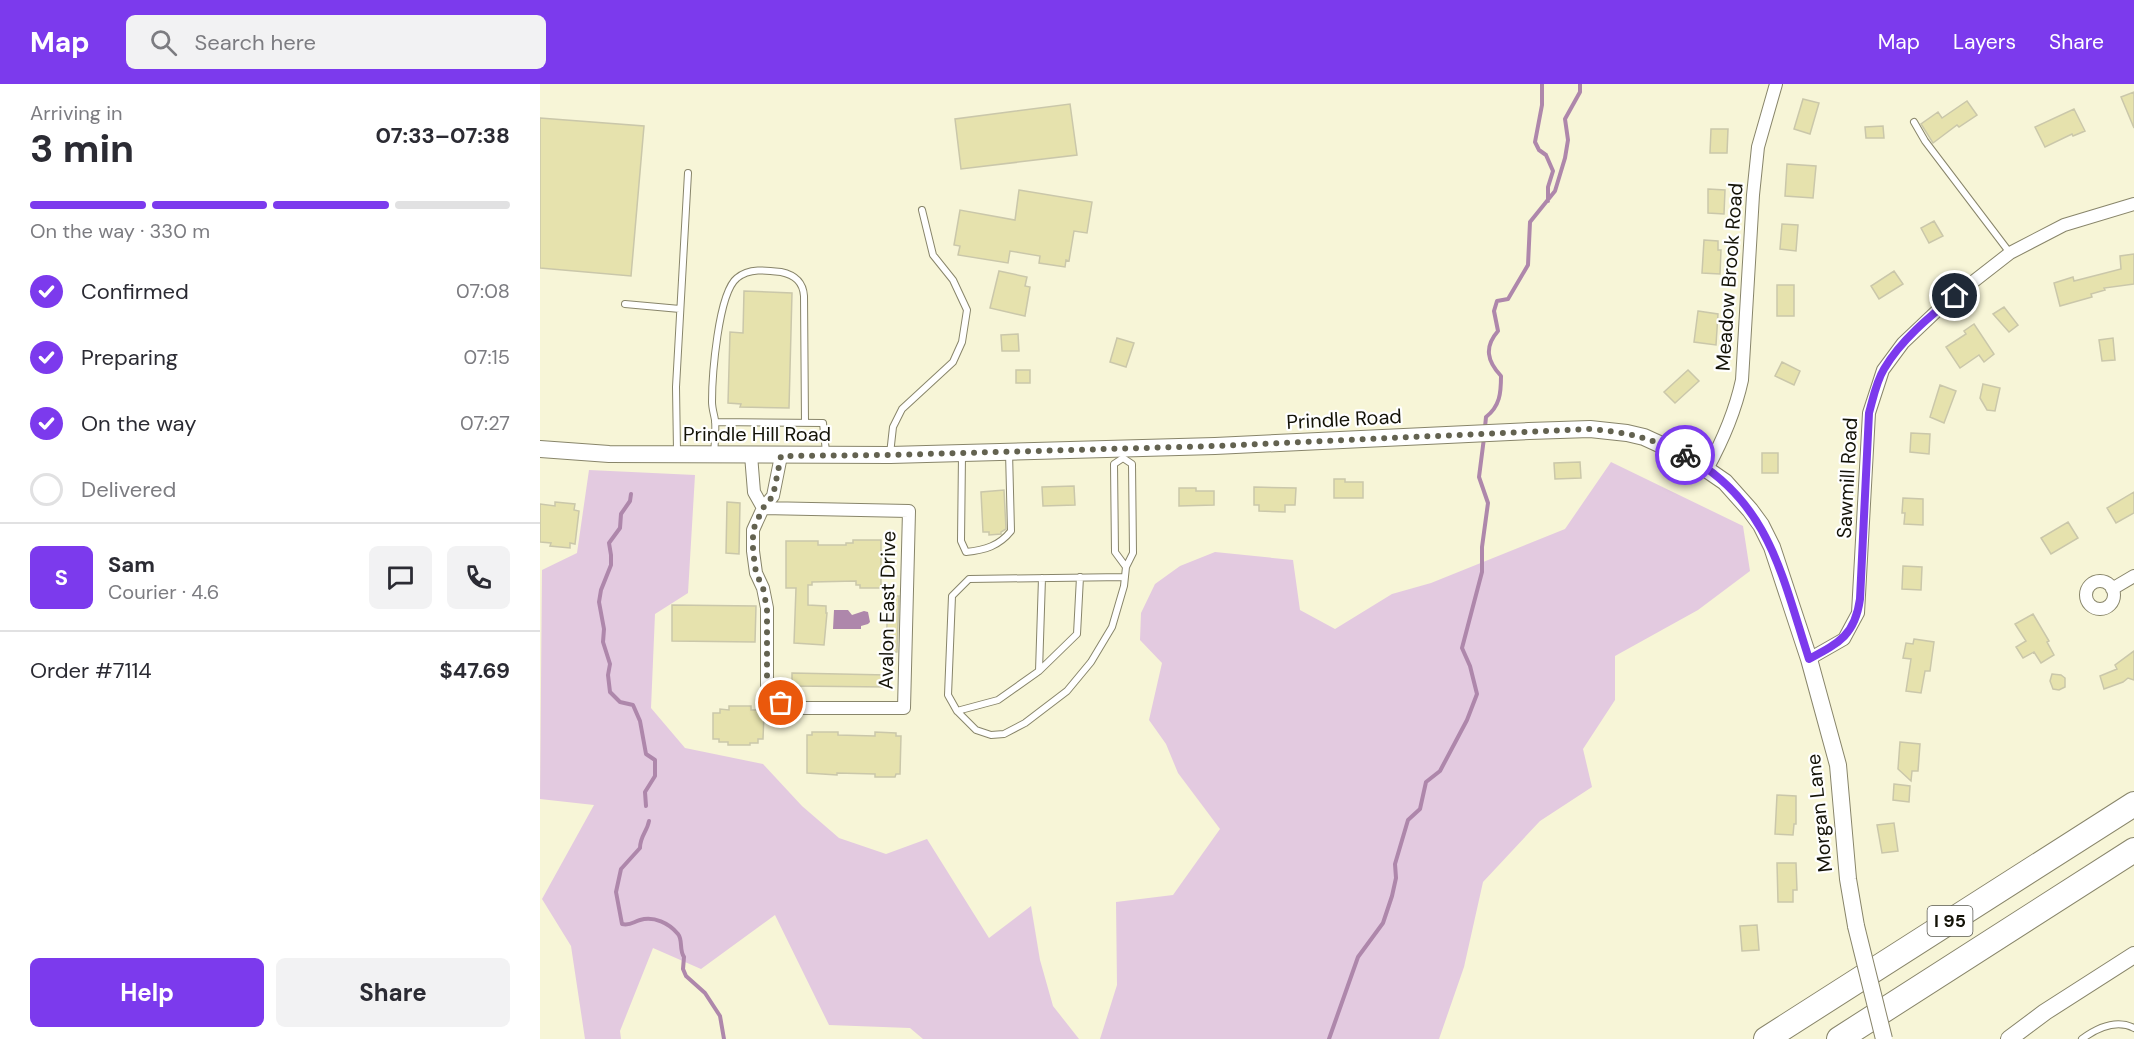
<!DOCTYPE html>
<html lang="en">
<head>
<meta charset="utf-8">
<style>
	body { margin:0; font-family:"DM Sans",sans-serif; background:#f2f2f3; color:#2b2b33; height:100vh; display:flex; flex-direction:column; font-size:22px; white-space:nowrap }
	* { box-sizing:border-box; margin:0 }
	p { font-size:20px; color:#7c7c81 }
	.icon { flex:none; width:33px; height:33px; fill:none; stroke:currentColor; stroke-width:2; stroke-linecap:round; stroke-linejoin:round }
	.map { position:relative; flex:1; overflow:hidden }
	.side { display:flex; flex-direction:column; background:#fff; width:540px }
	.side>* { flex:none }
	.pin { position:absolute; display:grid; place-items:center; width:51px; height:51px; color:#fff; margin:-26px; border:3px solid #fff; border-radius:50%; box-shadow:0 2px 6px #0007 }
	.courier { position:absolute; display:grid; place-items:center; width:60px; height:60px; margin:-30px; border:4px solid #7c3aed; border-radius:50%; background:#fff; color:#222; box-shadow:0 2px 8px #0007 }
	.head em { font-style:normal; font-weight:700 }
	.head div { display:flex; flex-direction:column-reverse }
	.head { display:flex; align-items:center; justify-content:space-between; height:102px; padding:0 30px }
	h1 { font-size:39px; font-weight:700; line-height:45px }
	.bar { display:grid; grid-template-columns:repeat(4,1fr); gap:9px 6px; align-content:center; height:72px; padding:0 30px }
	.bar i { height:8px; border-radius:4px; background:#e1e1e2 }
	.bar .active { background:#7c3aed }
	.bar p { grid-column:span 4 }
	.line { display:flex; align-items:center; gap:15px; padding:0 30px; border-top:2px solid #e1e1e2 }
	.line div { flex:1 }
	.round { display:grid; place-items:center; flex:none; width:63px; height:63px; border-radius:9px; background:#f2f2f3 }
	ol { padding:0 30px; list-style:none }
	li { display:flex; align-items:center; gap:18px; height:66px }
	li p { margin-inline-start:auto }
	li .icon { padding:6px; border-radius:50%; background:#7c3aed; color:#fff; stroke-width:4 }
	li:last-child { color:#7c7c81 }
	li i { width:33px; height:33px; border:3px solid #e1e1e2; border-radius:50% }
	.button { display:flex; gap:12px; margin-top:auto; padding:12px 30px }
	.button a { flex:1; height:69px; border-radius:9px; background:#7c3aed; color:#fff; font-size:24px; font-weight:700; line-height:69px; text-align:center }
	.button a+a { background:#f2f2f3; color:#2b2b33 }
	header { display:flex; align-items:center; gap:36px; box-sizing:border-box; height:84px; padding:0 30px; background:#7c3aed; color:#fff }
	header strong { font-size:28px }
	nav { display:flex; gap:33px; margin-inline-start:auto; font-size:21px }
	.search { width:420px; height:54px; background:#f2f2f3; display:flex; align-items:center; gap:15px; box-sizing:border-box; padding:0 21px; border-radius:9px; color:#7c7c81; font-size:22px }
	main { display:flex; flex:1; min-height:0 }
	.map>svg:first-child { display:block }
	.green { fill:#e3cae0 }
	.water { fill:#ae87ab }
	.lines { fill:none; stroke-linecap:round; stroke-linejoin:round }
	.stream { stroke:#ae87ab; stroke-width:4 }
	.building { fill:#e6e2ad; stroke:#cac7aa; stroke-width:1.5 }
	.service-casing { stroke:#88856a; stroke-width:8 }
	.minor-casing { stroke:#88856a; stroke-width:14 }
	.tertiary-casing { stroke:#88856a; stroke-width:18 }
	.motorway-casing { stroke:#88856a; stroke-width:26 }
	.service { stroke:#fff; stroke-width:6 }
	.minor { stroke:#fff; stroke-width:12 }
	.tertiary { stroke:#fff; stroke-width:16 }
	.motorway { stroke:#fff; stroke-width:24 }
	.tertiary-bridge-casing { stroke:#88856a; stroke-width:18; stroke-linecap:butt }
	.tertiary-bridge { stroke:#fff; stroke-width:16 }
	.done { stroke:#636250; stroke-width:6; stroke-dasharray:0 10.8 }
	.route { stroke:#7c3aed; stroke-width:8 }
	.labels { text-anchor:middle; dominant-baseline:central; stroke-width:4.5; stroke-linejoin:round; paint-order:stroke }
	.shield { fill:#fff; stroke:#5a5a52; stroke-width:1.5 }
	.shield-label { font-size:18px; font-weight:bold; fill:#141308 }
	.street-label { font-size:20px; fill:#141308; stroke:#fff }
</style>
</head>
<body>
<header>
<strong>Map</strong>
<div class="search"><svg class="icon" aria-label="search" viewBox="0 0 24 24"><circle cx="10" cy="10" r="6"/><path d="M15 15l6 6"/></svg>Search here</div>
<nav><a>Map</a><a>Layers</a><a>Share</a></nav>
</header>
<main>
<section class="side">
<div class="head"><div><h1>3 min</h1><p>Arriving in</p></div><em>07:33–07:38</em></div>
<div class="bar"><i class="active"></i><i class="active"></i><i class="active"></i><i></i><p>On the way · 330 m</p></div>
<ol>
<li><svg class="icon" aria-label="check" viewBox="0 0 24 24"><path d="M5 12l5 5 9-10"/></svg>Confirmed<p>07:08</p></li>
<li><svg class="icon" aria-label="check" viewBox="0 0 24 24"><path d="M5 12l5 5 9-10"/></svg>Preparing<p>07:15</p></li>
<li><svg class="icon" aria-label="check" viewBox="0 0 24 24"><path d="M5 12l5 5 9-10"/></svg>On the way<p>07:27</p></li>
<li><i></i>Delivered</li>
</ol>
<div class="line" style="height:108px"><b class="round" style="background:#7c3aed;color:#fff">S</b><div><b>Sam</b><p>Courier · 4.6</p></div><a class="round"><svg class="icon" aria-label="chat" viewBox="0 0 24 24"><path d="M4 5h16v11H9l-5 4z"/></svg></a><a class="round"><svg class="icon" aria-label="phone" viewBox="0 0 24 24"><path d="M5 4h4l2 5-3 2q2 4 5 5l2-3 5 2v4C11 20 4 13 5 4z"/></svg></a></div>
<div class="line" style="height:78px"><div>Order #7114</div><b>$47.69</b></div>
<div class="button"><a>Help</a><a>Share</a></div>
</section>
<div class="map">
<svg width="1594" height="955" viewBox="0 0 1594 955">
	<rect width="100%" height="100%" fill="#f7f5d7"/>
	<path class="green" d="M 1071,378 L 1203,442 L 1210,487 L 1158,526 L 1075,572 L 1075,616 L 1043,665 L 1052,703 L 1000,737 L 943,798 L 924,883 L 899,955 L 560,955 L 577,901 L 576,818 L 633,811 L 680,745 L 638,689 L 626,660 L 609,636 L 622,579 L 600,556 L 601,529 L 615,500 L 640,482 L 675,468 L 753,476 L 760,526 L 795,545 L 852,510 L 891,499 L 1025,445 Z
		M 49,386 L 155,391 L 148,509 L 115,530 L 111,624 L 145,664 L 223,680 L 262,722 L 299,754 L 346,770 L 387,755 L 449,854 L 491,822 L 500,876 L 513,922 L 539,955 L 383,955 L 370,944 L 289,941 L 235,831 L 161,885 L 113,864 L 80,947 L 81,955 L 45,955 L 31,862 L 2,815 L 54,721 L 0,715 L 2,486 L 37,469 Z"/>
	<path class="water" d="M 294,526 L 308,526 L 312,531 L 324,527 L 328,528 L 330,538 L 328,540 L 321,542 L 321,545 L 293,545 Z"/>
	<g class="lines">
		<path class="stream" d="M 1002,0 L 1002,21 L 995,58 L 999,66 L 1006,71 L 1013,87 L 1008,103 L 1008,117
			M 945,343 L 946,333 C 960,322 961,309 961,292 C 947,277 944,263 958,247 L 954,227 L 957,217 L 968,215 L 988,181 L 990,138 L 1015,107 L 1025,74 L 1028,56 L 1025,35 L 1040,8 L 1040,0
			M 91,410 L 90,417 L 81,430 L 80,444 L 69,459 L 71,471 L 71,481 L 61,506 L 59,518 L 64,545 L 63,558 L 70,580 L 68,591 L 70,608 L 80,618 L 93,621 L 100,637 L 106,670 L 115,676 L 115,692 L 105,708 L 106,722
			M 109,737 C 107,748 100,752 100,764 L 81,785 L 76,808 L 82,840 C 90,842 93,838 100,836 C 114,832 129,839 138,850 C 143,856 139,866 144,873 L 143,885 L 146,892 L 165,909 L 180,932 L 184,955
			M 789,955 L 818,873 L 843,839 L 852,812 L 856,794 L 855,780 L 868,736 L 880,725 L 886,698 L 900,687 L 927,636 L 937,610 L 930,582 L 922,564 L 942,488 L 942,463 L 948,419 L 939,393 L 944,354"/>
	</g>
	<path class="building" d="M 1594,8 L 1594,44 L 1581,13 Z
		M 1263,15 L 1279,19 L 1270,50 L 1254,45 Z
		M 1427,17 L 1437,31 L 1419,43 L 1417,41 L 1393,59 L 1381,40 L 1398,28 L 1402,34 Z
		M 530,20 L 537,71 L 421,85 L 415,35 Z
		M 1534,25 L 1545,47 L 1533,52 L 1532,50 L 1505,63 L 1495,43 Z
		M 0,34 L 104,42 L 91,192 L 0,184 Z
		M 1343,42 L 1344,54 L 1326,54 L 1325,43 Z
		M 1171,45 L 1188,45 L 1187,69 L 1170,69 Z
		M 1247,80 L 1276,82 L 1273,114 L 1245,112 Z
		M 1168,105 L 1185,106 L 1184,130 L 1168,129 Z
		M 479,106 L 552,118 L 547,149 L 534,147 L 529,177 L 526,176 L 525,183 L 499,179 L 500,172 L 470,167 L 468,179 L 418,171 L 420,162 L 414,161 L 420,126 L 475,136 Z
		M 1394,137 L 1403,152 L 1389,159 L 1381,144 Z
		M 1242,140 L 1258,141 L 1256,167 L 1240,165 Z
		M 1164,156 L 1178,157 L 1178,166 L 1181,166 L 1180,190 L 1162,189 Z
		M 1594,170 L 1594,200 L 1564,204 L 1565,206 L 1551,210 L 1552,213 L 1520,222 L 1514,199 L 1533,193 L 1534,197 L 1581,185 L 1580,172 Z
		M 459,187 L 487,193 L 485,202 L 490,203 L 485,232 L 450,224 Z
		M 1354,187 L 1363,200 L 1339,215 L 1331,202 Z
		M 1237,201 L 1254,201 L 1254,232 L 1237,232 Z
		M 204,207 L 252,209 L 249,324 L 200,323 L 201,320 L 188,319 L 190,248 L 203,249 Z
		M 1464,223 L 1478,241 L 1469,248 L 1453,230 Z
		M 1158,227 L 1178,230 L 1176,261 L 1154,258 Z
		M 1434,240 L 1454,270 L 1444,278 L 1439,271 L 1420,284 L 1406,263 L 1426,250 L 1424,247 Z
		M 478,250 L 479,267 L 462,267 L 461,251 Z
		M 577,254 L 594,259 L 586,283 L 570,278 Z
		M 1573,254 L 1575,276 L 1562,277 L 1559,256 Z
		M 1242,278 L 1260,287 L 1254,301 L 1235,292 Z
		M 476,286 L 490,286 L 490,299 L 476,299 Z
		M 1148,286 L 1159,297 L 1135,319 L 1124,308 Z
		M 1443,300 L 1460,304 L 1455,327 L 1447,326 L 1440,314 Z
		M 1400,301 L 1416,307 L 1404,339 L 1390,333 Z
		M 1371,349 L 1390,350 L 1389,370 L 1370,368 Z
		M 1222,369 L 1238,369 L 1238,389 L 1222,389 Z
		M 1040,378 L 1041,394 L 1015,395 L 1014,379 Z
		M 794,395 L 805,395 L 805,398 L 823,398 L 823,414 L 794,414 Z
		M 534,402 L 535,421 L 503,422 L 502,403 Z
		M 714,403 L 756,404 L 755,421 L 745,421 L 745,428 L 719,427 L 719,421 L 714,421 Z
		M 639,404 L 656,404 L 656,407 L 674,407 L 674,421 L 639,422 Z
		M 464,406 L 466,445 L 461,448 L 461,450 L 449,451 L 449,448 L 443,448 L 441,408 Z
		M 1594,408 L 1594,429 L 1576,439 L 1567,424 Z
		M 1363,414 L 1383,415 L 1383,441 L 1364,440 L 1365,429 L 1362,429 Z
		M 15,418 L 35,420 L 34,426 L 39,427 L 35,460 L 30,459 L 30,464 L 10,462 L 11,459 L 0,458 L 0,420 L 15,422 Z
		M 187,418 L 200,419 L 199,470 L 186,469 Z
		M 1528,438 L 1538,454 L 1511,470 L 1501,454 Z
		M 313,456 L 341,456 L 341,504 L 320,504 L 320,501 L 316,501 L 316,497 L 272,498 L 272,501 L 268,501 L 268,521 L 286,522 L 286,529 L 287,529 L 284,561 L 254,559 L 256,504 L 246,504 L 246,457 L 278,457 L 278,461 L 306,461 L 306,459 L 313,459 Z
		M 1363,482 L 1382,483 L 1381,506 L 1362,505 Z
		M 348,512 L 359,512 L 357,568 L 346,568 Z
		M 132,521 L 216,522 L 215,558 L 132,557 Z
		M 1493,530 L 1509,557 L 1507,558 L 1514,571 L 1501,579 L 1494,568 L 1483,574 L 1476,563 L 1486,557 L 1475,540 Z
		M 1374,555 L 1394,558 L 1390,587 L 1385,587 L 1381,609 L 1366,607 L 1371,575 L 1363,574 L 1366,559 L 1373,560 Z
		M 1594,567 L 1594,596 L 1588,594 L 1583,598 L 1564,605 L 1560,592 L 1577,585 L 1575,581 Z
		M 252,589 L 347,591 L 347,603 L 252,602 Z
		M 1512,590 L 1521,591 L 1525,594 L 1525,603 L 1519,606 L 1513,605 L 1510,597 Z
		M 189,622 L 211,622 L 211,626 L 219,626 L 219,629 L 224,630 L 223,655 L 218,655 L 218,659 L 210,659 L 210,661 L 188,661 L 188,658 L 179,658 L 179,655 L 173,655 L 173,629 L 180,629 L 180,625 L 189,626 Z
		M 272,648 L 298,648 L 298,651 L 335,652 L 335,648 L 356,649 L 356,652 L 361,652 L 360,690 L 356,690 L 355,693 L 335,693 L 335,690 L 297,689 L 297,691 L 267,689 L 267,651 L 272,651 Z
		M 1360,658 L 1380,660 L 1378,687 L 1372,687 L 1371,697 L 1358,685 Z
		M 1354,700 L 1370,702 L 1369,718 L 1353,716 Z
		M 1237,711 L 1256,712 L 1256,740 L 1254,740 L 1253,751 L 1235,750 Z
		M 1354,739 L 1358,767 L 1342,769 L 1337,741 Z
		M 1237,779 L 1256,779 L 1257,806 L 1253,806 L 1253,818 L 1238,818 Z
		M 1217,841 L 1219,866 L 1202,867 L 1200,842 Z"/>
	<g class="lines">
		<defs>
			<path id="service" d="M 1374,38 L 1385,57 L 1470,169
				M 85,220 L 140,225
				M 175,338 L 283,339 L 286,368
				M 137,367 L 136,303 L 148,89
				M 174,369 C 175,358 176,347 175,336 C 174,330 172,324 172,318 C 172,293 178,209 197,194 C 209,184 226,186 241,188 C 255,191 263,198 264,212 L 265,339
				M 350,370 L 353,343 L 362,325 L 413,278 L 422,258 L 427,226 L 413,196 L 393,171 L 382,126
				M 422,371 L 421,457 L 426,468 C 445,466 459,462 471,447 L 469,368
				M 583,374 L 592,380 L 593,469 L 586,483 L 584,502 L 572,543 L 551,578 L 527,607 L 485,639 L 464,650 L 451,651 L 436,646 L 417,627 L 408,611 L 412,512 L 429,495 L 585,493
				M 583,374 L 574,380 L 575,468 L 586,483
				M 499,587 L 537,550 L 540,493
				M 417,627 L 458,616 L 499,587 L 502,494
				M 1542,955 C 1557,944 1576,935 1594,944"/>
			<path id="minor" d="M 211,371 L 214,408 L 223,424
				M 1167,385 C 1183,356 1195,328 1202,296 L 1213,111 L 1218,63 L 1236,0
				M 223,424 L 369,427 L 364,624 L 258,624 L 241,619 L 227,601 L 227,524 L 223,504 L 216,489 L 213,467 L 213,446 L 223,424 L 233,412 L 241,372
				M1546 511a14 14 0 1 1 28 0a14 14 0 1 1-28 0Z
				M 1572,505 L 1594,492
				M 1269,575 L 1304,555 L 1318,529 L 1329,329 L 1343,286 L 1363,259 L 1402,222 L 1470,169 L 1524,141 L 1594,120"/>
			<path id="tertiary" d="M 0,365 L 69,370 L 350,371 L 675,362 L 989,347 L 1050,345 L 1087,349 L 1104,353 L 1150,374 L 1185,398 L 1210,426 L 1221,441 L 1232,463 L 1269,575 L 1298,681 L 1308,795 L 1316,842
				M 1469,955 L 1505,928 L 1594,871"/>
			<path id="motorway" d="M 1226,955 L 1594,720
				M 1299,955 L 1594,766"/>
		</defs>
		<use href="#service" class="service-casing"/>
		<use href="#minor" class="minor-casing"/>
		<use href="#tertiary" class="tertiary-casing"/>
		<use href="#motorway" class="motorway-casing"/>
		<use href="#service" class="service"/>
		<use href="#minor" class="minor"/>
		<use href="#tertiary" class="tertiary"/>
		<use href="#motorway" class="motorway"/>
		<defs>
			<path id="tertiary-bridge" d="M 1316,842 L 1344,955"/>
		</defs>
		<use href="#tertiary-bridge" class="tertiary-bridge-casing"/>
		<use href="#tertiary-bridge" class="tertiary-bridge"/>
	</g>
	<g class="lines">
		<path class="done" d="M 241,619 L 227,601 L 227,525 L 223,504 L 216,489 L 213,467 L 213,446 L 223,424 L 233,412 L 241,372 L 350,371 L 675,362 L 1050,345 C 1086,348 1112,354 1145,371"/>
		<path class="route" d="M 1145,371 C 1229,416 1242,492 1269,575 C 1299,559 1315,551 1320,515 L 1329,329 C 1333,315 1336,298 1344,285 C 1361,256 1389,233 1415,212"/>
	</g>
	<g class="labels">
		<rect class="shield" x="1387.5" y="822" width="45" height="30" rx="4.5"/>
		<g class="shield-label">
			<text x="1410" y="837">I 95</text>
		</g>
		<g class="street-label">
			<text transform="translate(1189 193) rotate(-86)">Meadow Brook Road</text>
			<text transform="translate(804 335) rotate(-3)">Prindle Road</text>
			<text x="217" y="350">Prindle Hill Road</text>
			<text transform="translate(1307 394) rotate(-87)">Sawmill Road</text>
			<text transform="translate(347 526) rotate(-89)">Avalon East Drive</text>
			<text transform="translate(1279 729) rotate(-96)">Morgan Lane</text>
		</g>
	</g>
</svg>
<div class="pin" style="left:241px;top:619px;background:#ea580c"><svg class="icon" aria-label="bag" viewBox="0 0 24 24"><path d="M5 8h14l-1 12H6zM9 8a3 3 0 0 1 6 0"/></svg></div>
<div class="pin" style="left:1415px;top:212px;background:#1f2937"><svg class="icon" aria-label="home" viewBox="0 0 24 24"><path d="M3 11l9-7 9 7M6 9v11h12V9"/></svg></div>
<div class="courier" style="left:1145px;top:371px"><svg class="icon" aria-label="bike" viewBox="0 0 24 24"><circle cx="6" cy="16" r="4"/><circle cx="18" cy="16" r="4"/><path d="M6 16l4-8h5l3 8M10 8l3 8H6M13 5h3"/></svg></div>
</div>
</main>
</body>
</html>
